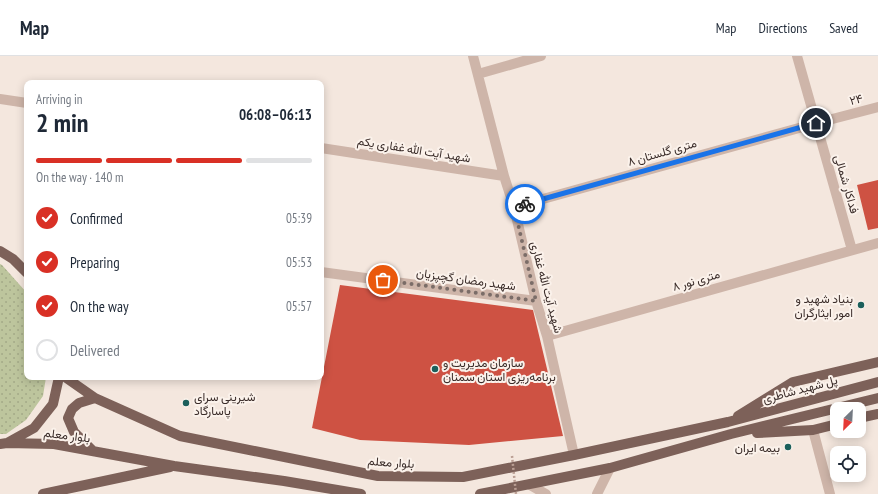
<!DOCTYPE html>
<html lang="en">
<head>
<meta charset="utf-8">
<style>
	body { margin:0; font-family:"PT Sans Narrow",Vazirmatn,sans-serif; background:#f6f6f7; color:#1f2937; height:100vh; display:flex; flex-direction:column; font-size:15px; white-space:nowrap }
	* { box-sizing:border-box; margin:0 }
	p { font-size:13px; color:#747a83 }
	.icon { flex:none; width:22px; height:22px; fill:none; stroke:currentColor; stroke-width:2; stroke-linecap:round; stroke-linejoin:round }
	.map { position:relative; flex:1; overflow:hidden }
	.side { position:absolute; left:24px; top:24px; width:300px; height:300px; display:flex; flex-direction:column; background:#fff; border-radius:8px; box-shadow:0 2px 10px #0003 }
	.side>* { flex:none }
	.needle { width:26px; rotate:204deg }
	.controls { position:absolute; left:830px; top:346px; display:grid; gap:8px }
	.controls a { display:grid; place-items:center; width:36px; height:36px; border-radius:8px; background:#fff; box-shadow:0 2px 10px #0003; font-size:20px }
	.pin { position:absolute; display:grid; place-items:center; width:34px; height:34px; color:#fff; margin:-17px; border:2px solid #fff; border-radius:50%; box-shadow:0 1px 4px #0007 }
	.courier { position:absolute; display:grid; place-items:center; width:40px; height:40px; margin:-20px; border:3px solid #1a73e8; border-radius:50%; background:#fff; color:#222; box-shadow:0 1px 5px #0007 }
	.summary em { font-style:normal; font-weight:700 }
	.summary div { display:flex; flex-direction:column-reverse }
	.summary { display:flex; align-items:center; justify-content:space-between; height:68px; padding:0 12px }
	h1 { font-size:26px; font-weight:700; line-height:30px }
	.bar { display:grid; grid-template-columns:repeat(4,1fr); gap:6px 4px; align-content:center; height:48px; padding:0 12px }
	.bar i { height:5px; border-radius:3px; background:#e0e1e3 }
	.bar .on { background:#d93025 }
	.bar p { grid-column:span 4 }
	ol { padding:0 12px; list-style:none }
	li { display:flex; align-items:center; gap:12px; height:44px }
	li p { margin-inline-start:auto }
	li .icon { padding:4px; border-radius:50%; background:#d93025; color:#fff; stroke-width:4 }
	li:last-child { color:#747a83 }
	li i { width:22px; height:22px; border:2px solid #e0e1e3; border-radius:50% }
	header { display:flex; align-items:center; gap:24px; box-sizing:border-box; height:56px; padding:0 20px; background:#fff; border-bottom:1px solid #e0e1e3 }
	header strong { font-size:19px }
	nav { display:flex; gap:22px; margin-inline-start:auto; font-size:14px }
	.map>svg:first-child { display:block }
	.grass { fill:url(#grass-dots) }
	.building { fill:#ce5243 }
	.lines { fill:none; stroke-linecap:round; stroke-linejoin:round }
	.minor { stroke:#ceb5a9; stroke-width:10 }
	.major { stroke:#7d6159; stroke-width:10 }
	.path-bridge { stroke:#ba9e93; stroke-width:2.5; stroke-dasharray:2 2; stroke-linecap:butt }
	.done { stroke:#7b6d68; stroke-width:4; stroke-dasharray:0 7.2 }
	.route { stroke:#1a73e8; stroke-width:5 }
	.poi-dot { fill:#1b5f5b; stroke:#fbf2eb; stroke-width:1.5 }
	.labels { text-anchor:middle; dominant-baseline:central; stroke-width:4; stroke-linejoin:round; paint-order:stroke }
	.street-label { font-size:12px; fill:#3a2c29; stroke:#fbf2eb }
	.poi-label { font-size:12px; fill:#3a2c29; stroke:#fbf2eb; text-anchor:end }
</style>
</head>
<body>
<header>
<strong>Map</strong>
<nav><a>Map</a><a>Directions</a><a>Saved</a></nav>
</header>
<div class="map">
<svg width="878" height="438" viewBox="0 0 878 438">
	<defs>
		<pattern id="grass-dots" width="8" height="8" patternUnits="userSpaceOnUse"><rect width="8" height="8" fill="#bdc59d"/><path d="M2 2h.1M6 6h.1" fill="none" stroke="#a3a987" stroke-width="1.8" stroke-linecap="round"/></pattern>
	</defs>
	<rect width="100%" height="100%" fill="#f4e7de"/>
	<path class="grass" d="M 0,208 L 2,209 L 27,237 L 27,321 L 46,321 L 43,340 L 26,364 L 6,378 L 0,378 Z"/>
	<path class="building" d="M 878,124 L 878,172 L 868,174 L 857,129 Z
		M 340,229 L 533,254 L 563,380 L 469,389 L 360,384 L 312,372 Z"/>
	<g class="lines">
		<path class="minor" d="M 473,0 L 504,120 L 514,151 L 536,245 L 547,280 L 574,399
			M 797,0 L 852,194
			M 478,18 L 541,0
			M 0,43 L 27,47
			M 321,92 L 504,120
			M 514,151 L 817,67 L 878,51
			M 321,216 L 536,245
			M 547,280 L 878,187
			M 813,374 L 830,438
			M 530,429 L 546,438
			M 597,438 L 610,412"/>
		<path class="major" d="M 0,195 L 13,203 L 27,217
			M 65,321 L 95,342 L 180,380 L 378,420 L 463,421 L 574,399 L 728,366 L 878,326
			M 738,360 L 793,326 L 878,306
			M 859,362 L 878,358
			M 757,377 L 813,374 L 837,368
			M 7,387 L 54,388 L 174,410 L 284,425 L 361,438
			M 0,388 L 7,387 L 34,372 L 53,348 L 59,321
			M 93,395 L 74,376 L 68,362 L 72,353 L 79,347 L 95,342
			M 43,438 L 170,411
			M 480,438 L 610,412 L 731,378 L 878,342"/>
		<path class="path-bridge" d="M 512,400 L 516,438"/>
	</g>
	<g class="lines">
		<path class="done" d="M 383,224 L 536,245 L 514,151 L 525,148"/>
		<path class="route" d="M 525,148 L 816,67"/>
	</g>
	<g class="poi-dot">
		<circle cx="861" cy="249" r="4"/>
		<circle cx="435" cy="313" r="4"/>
		<circle cx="186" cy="347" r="4"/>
		<circle cx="788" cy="391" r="4"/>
	</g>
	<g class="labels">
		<g class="street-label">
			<text transform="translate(856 43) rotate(-14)">۲۴</text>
			<text transform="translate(414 93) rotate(9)">شهید آیت الله غفاری یکم</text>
			<text transform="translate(662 96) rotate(-16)">۸ متری گلستان</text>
			<text transform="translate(847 128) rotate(74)">فداکار شمالی</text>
			<text transform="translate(466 223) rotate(8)">شهید رمضان گچپزیان</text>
			<text transform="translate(696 224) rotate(-16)">۸ متری نور</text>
			<text transform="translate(547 231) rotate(75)">شهید آیت الله غفاری</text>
			<text transform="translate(800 333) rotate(-15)">پل شهید شاطری</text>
			<text transform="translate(67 379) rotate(7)">بلوار معلم</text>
			<text transform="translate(391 406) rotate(4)">بلوار معلم</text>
		</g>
		<g class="poi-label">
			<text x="853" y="242">بنیاد شهید و<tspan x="853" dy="14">امور ایثارگران</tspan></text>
			<text x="443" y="306" text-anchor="start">سازمان مدیریت و<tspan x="443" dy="14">برنامه‌ریزی استان سمنان</tspan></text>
			<text x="194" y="340" text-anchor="start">شیرینی سرای<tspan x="194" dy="14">پاسارگاد</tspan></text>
			<text x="780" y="391">بیمه ایران</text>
		</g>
	</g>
</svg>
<div class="controls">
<a><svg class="needle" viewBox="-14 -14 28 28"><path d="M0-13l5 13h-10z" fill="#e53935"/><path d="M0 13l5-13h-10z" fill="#747a83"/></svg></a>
<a><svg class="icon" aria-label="locate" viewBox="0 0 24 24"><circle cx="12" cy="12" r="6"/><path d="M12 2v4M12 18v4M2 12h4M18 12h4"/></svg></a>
</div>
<div class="pin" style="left:383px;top:224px;background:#ea580c"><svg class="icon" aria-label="bag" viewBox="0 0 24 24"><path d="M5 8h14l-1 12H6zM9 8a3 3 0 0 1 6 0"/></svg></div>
<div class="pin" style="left:816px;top:67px;background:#1f2937"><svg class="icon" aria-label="home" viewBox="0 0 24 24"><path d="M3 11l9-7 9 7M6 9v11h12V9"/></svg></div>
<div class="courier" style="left:525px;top:148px"><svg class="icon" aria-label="bike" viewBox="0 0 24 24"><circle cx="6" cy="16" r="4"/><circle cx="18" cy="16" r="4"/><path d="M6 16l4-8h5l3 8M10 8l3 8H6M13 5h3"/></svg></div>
<section class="side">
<div class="summary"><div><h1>2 min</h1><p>Arriving in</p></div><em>06:08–06:13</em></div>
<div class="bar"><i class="on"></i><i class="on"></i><i class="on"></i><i></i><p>On the way · 140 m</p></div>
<ol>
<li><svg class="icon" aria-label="check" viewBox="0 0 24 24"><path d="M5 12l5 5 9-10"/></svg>Confirmed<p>05:39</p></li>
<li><svg class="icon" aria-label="check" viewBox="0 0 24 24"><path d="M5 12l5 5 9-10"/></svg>Preparing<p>05:53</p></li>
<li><svg class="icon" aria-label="check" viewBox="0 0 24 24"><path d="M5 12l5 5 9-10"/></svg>On the way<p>05:57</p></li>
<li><i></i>Delivered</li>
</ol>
</section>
</div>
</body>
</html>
